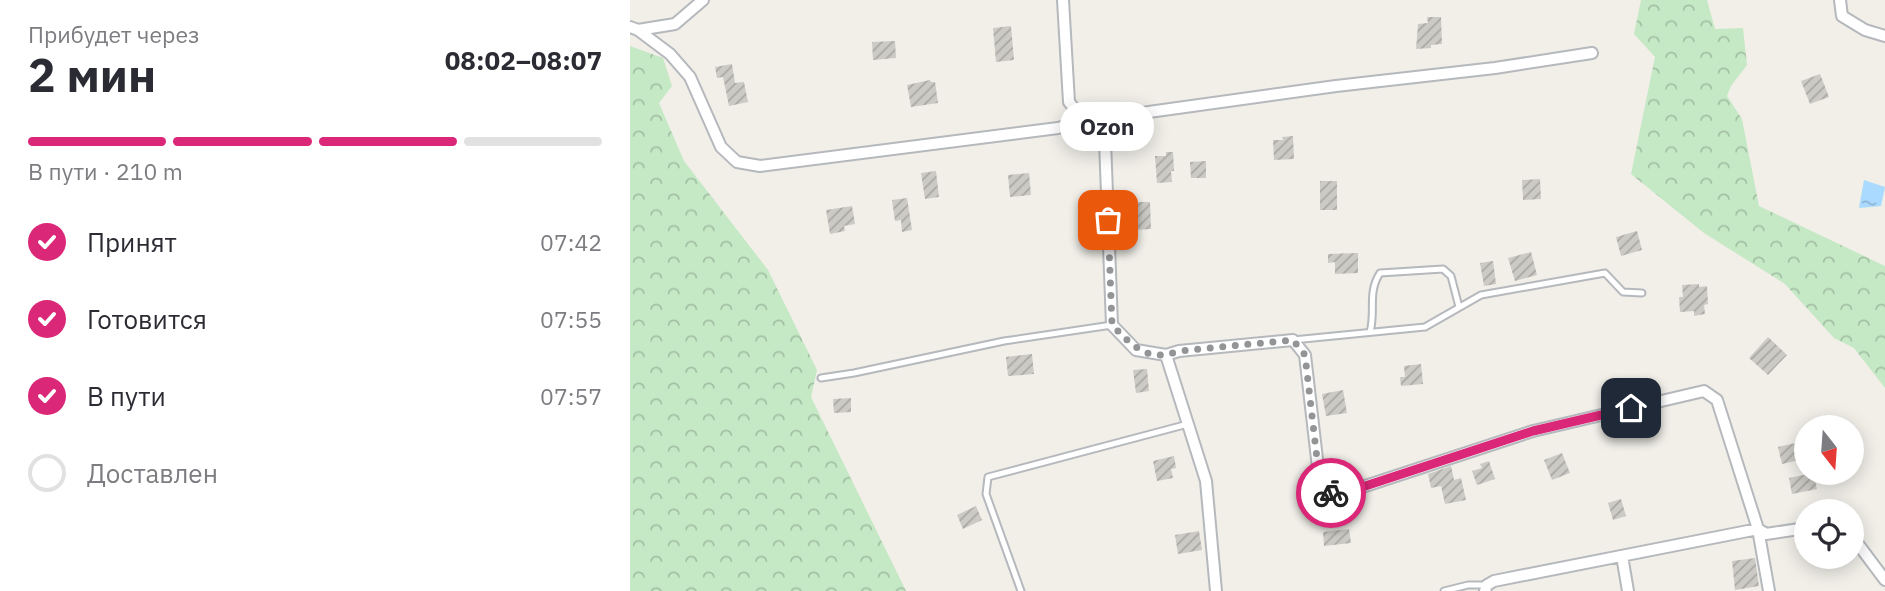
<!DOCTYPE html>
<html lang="ru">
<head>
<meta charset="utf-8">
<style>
	body { margin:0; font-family:"IBM Plex Sans",sans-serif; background:#f7f7f7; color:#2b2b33; height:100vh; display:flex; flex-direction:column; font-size:26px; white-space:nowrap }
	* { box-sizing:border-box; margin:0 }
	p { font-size:23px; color:#7c7c81 }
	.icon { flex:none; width:38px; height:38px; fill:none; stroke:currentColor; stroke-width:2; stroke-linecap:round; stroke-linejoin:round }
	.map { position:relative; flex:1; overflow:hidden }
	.drawer { display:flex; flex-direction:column; background:#fff; width:630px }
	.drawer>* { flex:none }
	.needle { width:46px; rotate:163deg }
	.tools { position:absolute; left:1164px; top:415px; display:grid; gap:14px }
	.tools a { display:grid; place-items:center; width:70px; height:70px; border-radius:50%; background:#fff; box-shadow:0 4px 18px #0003; font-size:35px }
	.pin { position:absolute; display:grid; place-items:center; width:60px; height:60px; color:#fff; margin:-30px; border-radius:14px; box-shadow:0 4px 10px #0006 }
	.courier { position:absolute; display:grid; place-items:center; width:70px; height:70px; margin:-35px; border:5px solid #db2777; border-radius:50%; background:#fff; color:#222; box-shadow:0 2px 9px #0007 }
	.bubble { position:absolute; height:49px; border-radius:24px; background:#fff; box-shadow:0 4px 18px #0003; font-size:23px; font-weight:700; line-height:49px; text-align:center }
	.headline em { font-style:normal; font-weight:700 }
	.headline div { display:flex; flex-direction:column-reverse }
	.headline { display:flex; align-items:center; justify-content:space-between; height:119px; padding:0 28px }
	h1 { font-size:46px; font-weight:700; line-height:52px }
	.bar { display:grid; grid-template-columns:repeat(4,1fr); gap:10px 7px; align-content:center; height:84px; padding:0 28px }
	.bar i { height:9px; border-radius:5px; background:#e1e1e2 }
	.bar .selected { background:#db2777 }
	.bar p { grid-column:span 4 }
	ol { padding:0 28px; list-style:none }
	li { display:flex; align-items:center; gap:21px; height:77px }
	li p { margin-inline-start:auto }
	li .icon { padding:7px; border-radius:50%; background:#db2777; color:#fff; stroke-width:4 }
	li:last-child { color:#7c7c81 }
	li i { width:38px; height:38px; border:4px solid #e1e1e2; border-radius:50% }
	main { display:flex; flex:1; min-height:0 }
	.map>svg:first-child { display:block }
	.forest { fill:url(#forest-crowns) }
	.water { fill:url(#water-ripples) }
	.building { fill:url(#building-hatch) }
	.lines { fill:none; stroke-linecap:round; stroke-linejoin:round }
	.lane-casing { stroke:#b5b8bc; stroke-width:9 }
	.street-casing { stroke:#b5b8bc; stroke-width:14 }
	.lane { stroke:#fff; stroke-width:5 }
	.street { stroke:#fff; stroke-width:10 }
	.done { stroke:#929495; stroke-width:7; stroke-dasharray:0 12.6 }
	.route { stroke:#db2777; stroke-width:9 }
</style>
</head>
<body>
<main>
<section class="drawer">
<div class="headline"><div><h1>2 мин</h1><p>Прибудет через</p></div><em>08:02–08:07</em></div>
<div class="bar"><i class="selected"></i><i class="selected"></i><i class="selected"></i><i></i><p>В пути · 210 m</p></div>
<ol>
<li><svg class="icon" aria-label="check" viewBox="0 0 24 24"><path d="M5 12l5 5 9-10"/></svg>Принят<p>07:42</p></li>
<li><svg class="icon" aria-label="check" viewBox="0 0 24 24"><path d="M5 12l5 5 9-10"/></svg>Готовится<p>07:55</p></li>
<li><svg class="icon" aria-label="check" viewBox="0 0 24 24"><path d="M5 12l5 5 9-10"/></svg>В пути<p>07:57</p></li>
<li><i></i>Доставлен</li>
</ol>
</section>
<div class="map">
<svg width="1255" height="591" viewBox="0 0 1255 591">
	<defs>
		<pattern id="forest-crowns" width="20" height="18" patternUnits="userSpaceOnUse" patternTransform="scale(1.75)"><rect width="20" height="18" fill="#c5e8c5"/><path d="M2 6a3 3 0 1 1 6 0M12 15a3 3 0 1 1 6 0" fill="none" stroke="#a3c0a4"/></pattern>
		<pattern id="water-ripples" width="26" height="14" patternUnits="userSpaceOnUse" patternTransform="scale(1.75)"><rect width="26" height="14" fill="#aadaff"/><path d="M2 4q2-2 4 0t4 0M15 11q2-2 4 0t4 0" fill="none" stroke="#8eb4d2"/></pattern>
		<pattern id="building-hatch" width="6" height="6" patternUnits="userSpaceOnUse" patternTransform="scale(1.75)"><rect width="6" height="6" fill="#cccac5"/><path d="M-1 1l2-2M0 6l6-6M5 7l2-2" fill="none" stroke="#a9a8a4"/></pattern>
	</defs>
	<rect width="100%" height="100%" fill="#f1efe8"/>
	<path class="forest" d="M 1011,0 L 1077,0 L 1085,29 L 1113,28 L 1117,65 L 1101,86 L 1097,96 L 1112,119 L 1129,206 L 1255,266 L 1255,388 L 1224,348 L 1204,338 L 1155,284 L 1074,233 L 1001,174 L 1025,57 L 1004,34 Z
		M 0,46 L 33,58 L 42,86 L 29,103 L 54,161 L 138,270 L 187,370 L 181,397 L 276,591 L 0,591 Z"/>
	<path class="water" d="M 1234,180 L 1255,187 L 1251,206 L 1229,208 Z"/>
	<path class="building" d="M 797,17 L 811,17 L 812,44 L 801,45 L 801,48 L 786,49 L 788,24 L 798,23 Z
		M 381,26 L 384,60 L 366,62 L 363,28 Z
		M 265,41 L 266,58 L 243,60 L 242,42 Z
		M 102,64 L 105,83 L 114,82 L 118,102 L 99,106 L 93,77 L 87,78 L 85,67 Z
		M 1190,74 L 1199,97 L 1180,104 L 1171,81 Z
		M 300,80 L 301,82 L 305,82 L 308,103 L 281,107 L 277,85 Z
		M 663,136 L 664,159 L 644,160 L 643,140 L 653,140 L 652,137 Z
		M 536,152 L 543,152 L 544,171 L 541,171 L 542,182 L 527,183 L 525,156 L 536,156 Z
		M 576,161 L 576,178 L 561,178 L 560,162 Z
		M 306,171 L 309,197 L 295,199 L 291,173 Z
		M 399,173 L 401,195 L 380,197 L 378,175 Z
		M 910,179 L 911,199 L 893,200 L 892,180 Z
		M 690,181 L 707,181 L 707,210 L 690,210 Z
		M 277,198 L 282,230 L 272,232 L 271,220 L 265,221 L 262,200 Z
		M 503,202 L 520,202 L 521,229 L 504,230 Z
		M 222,206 L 225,224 L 214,226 L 215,231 L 200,234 L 196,210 Z
		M 1007,231 L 1012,250 L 991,256 L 986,237 Z
		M 901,252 L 907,275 L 885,281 L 878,258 Z
		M 728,253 L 728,273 L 705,274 L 705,262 L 698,263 L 698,254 Z
		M 863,261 L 866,284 L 854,286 L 850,263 Z
		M 1069,284 L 1069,287 L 1077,286 L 1078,304 L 1074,305 L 1075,314 L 1064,316 L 1064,311 L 1050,312 L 1049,297 L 1053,297 L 1052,285 Z
		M 1138,337 L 1157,355 L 1138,375 L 1119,358 Z
		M 402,354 L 404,374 L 378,376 L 376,357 Z
		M 791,364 L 793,384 L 771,386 L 770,377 L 775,377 L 774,366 Z
		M 517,369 L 519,391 L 506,393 L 503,370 Z
		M 713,390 L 717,413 L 696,416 L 692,394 Z
		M 221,398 L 221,412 L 204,413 L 203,399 Z
		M 1170,442 L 1174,459 L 1152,464 L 1148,447 Z
		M 932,453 L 940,473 L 922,480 L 914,460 Z
		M 544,456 L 546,468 L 541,469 L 543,478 L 527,481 L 523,461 Z
		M 859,461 L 865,479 L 847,485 L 842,471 L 852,468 L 850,464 Z
		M 821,466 L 824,480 L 831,478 L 836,500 L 815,504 L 811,486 L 801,488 L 798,474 Z
		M 1183,473 L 1187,489 L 1162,494 L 1159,478 Z
		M 991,499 L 996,516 L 983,520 L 978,503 Z
		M 346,506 L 352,520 L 333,529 L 327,515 Z
		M 719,529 L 721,543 L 694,546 L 693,532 Z
		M 569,531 L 572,550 L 548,554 L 545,535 Z
		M 1125,558 L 1129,586 L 1105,590 L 1102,561 Z"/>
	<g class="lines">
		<defs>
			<path id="lane" d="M 740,332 C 746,311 737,293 750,273 L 813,269 L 821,276 L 829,307
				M 663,340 L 795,327 L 851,295 L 975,273 L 993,292 L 1012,293
				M 191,378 L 224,373 L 374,341 L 482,325
				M 391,591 L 356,494 L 358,477 L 558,424
				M 814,591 L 838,585 L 856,585"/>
			<path id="street" d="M 433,0 L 439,102 L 454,121 L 475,141 L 482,325 L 506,350 L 536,355 L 576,481 L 586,591
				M 1210,0 L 1212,16 L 1235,30 L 1255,36
				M 0,27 L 8,30 L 45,24 L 73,0
				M 8,30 L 40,54 L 60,77 L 91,147 L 107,162 L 130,166 L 428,128 L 454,121 L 706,86 L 865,68 L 962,53
				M 536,355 L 549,351 L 663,340 L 675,355 L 690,485 L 702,493 L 717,492 L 903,431 L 1074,391 L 1087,400 L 1128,529 L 1139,591
				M 1222,536 L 1255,580
				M 992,556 L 998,591
				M 855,591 L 857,585 L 864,581 L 1128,529 L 1136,534 L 1176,528"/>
		</defs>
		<use href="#lane" class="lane-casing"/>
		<use href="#street" class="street-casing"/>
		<use href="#lane" class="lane"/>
		<use href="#street" class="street"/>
	</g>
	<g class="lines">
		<path class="done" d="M 478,220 L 482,325 C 503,346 517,363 549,351 L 663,340 L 675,355 L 690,485 L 701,493"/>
		<path class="route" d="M 701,493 L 717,492 L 903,431 L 1001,408"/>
	</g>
</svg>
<div class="tools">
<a><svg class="needle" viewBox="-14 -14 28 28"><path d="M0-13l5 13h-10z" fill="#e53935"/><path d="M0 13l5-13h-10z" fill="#7c7c81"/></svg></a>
<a><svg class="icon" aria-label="locate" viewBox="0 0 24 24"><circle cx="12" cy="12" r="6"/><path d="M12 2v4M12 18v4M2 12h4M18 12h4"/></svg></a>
</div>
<div class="pin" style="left:478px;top:220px;background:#ea580c"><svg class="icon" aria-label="bag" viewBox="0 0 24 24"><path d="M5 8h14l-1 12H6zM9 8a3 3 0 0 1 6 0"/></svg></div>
<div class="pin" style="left:1001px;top:408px;background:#1f2937"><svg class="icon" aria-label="home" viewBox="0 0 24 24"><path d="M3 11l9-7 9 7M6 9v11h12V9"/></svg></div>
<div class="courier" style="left:701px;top:493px"><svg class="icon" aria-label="bike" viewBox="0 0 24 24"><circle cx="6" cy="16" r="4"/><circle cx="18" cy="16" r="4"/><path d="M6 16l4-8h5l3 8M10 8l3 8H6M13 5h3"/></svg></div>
<div class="bubble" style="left:430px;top:102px;width:94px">Ozon</div>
</div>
</main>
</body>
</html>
